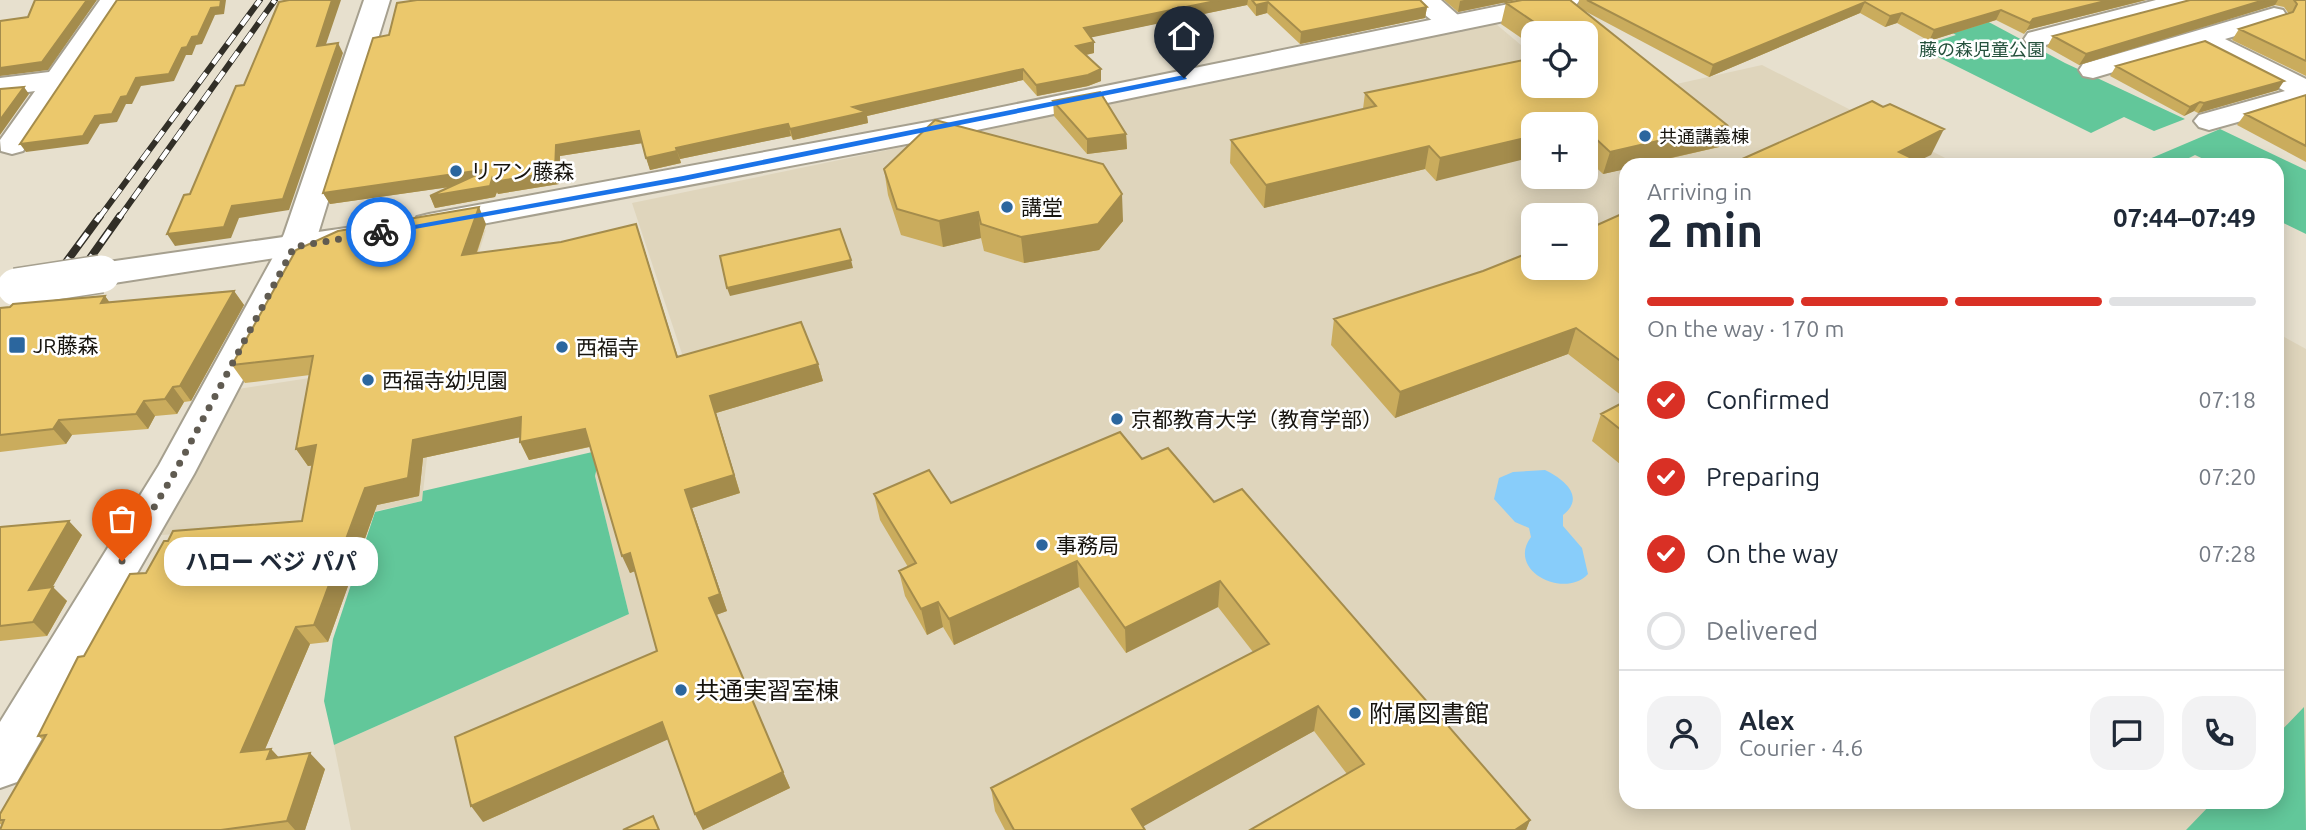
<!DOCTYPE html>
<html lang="en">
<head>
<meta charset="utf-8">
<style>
	body { margin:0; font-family:Ubuntu,"Noto Sans JP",sans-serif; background:#f2f2f3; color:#1f2937; height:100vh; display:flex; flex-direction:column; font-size:26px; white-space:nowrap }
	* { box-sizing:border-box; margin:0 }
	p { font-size:23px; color:#747a83 }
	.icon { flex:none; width:38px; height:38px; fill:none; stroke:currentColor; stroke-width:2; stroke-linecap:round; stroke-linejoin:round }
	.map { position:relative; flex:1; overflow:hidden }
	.drawer { position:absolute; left:1619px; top:158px; width:665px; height:651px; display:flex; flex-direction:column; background:#fff; border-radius:21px; box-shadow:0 4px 18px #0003 }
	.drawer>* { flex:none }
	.tools { position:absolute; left:1521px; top:21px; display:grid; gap:14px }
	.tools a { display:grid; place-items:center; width:77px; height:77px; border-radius:14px; background:#fff; box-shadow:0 4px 18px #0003; font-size:35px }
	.pin { position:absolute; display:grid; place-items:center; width:60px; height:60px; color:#fff; margin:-72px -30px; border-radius:50% 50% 50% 0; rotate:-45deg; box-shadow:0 0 7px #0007 }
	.pin .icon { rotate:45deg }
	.courier { position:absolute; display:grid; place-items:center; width:70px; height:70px; margin:-35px; border:5px solid #1a73e8; border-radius:50%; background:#fff; color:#222; box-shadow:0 2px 9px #0007 }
	.bubble { position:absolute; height:49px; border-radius:21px; background:#fff; box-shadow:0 4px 18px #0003; font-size:23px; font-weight:700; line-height:49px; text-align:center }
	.overview em { font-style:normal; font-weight:700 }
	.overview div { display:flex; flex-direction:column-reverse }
	.overview { display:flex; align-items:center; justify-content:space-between; height:119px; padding:0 28px }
	h1 { font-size:46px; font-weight:700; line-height:52px }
	.bar { display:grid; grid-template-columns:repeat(4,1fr); gap:10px 7px; align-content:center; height:84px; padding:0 28px }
	.bar i { height:9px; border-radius:5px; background:#e0e1e3 }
	.bar .active { background:#d93025 }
	.bar p { grid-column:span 4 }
	.line { display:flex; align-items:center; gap:18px; padding:0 28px; border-top:2px solid #e0e1e3 }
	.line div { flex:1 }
	.round { display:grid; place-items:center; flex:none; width:74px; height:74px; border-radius:21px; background:#f2f2f3 }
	ol { padding:0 28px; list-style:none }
	li { display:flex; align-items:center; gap:21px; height:77px }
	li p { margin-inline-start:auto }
	li .icon { padding:7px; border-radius:50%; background:#d93025; color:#fff; stroke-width:4 }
	li:last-child { color:#747a83 }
	li i { width:38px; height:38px; border:4px solid #e0e1e3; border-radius:50% }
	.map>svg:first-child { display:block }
	.built { fill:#dfd5bc; fill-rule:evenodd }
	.green { fill:#62c79a }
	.water { fill:#88cdfa }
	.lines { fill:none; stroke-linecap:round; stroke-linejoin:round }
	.street-casing { stroke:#a6a08f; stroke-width:4 }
	.secondary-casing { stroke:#a6a08f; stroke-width:4 }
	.street { fill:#fff; fill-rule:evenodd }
	.secondary { fill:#fff; fill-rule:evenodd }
	.rail-far1-casing { stroke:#322f27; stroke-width:6 }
	.rail-casing { stroke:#322f27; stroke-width:8 }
	.rail-far1 { stroke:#fff; stroke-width:4.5; stroke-dasharray:12; stroke-linecap:butt }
	.rail { stroke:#fff; stroke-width:5; stroke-dasharray:15; stroke-linecap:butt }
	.secondary-bridge-casing { stroke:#a6a08f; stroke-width:40; stroke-linecap:butt }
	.secondary-bridge { stroke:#fff; stroke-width:37 }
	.wall { fill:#caac5d }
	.shaded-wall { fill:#a48c4c }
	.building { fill:#ebc86c; stroke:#a48c4c; stroke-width:2 }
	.route { fill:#1a73e8 }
	.done { stroke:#605b51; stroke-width:7; stroke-dasharray:0 12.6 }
	.poi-dot { fill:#2b669e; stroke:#fff; stroke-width:2.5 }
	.labels { text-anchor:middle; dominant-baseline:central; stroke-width:5; stroke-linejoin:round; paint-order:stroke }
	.far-park-label { font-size:18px; fill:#25513d; stroke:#fff }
	.far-poi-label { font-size:18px; fill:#17140e; stroke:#fff; text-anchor:start }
	.poi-label { font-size:21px; fill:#17140e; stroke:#fff; text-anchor:start }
	.near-poi-label { font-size:24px; fill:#17140e; stroke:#fff; text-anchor:start }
</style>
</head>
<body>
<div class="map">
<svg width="2306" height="830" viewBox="0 0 2306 830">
	<rect width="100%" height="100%" fill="#e7e0ce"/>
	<path class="built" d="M 1496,24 L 1533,55 L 1533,86 L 1591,103 L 1762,65 L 1957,164 L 1626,164 L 1626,802 L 2277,802 L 2277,333 L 2306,349 L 2306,830 L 351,830 L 334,745 L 629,614 L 595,476 L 601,450 L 686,366 L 632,203 ZM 1533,124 L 1586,124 L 1586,177 L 1533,177 ZM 1533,215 L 1586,215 L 1586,268 L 1533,268 Z
		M 486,230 L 451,341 L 439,353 L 422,501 L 302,527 L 160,535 L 238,389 L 362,370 L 415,243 Z"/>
	<path class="green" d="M 1970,12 L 2065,63 L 2185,119 L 2154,131 L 2124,117 L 2091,133 L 1918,47 L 1956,35 L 1935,22 Z
		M 2220,129 L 2306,170 L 2306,234 L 2277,220 L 2277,164 L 2214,164 L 2195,155 C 2178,164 2165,168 2147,160 Z
		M 601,450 L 595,476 L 629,614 L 334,745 L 324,701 L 333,639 L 375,512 L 422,501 L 423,491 Z
		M 2304,707 L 2306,830 L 2186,830 L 2213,802 L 2277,802 L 2277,735 Z"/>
	<path class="water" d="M 1545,470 C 1564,479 1586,497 1563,515 L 1563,526 L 1582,548 L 1588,574 C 1564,600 1506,570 1531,537 L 1529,528 L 1515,522 L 1494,499 L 1499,478 L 1513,472 Z"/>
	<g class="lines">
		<defs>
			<path id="street" d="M 100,0 L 126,0 L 23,151 L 12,154 L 1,151 L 0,140 L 35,91 L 0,96 L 0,78 L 49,72 Z
				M 364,0 L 390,0 L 318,234 L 306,259 L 194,474 L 17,782 L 0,788 L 0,722 L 159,465 L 272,259 L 284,234 Z
				M 1412,0 L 1441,0 L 1467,23 L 1463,29 C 1444,33 1423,16 1412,0 Z
				M 2156,0 L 2199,0 L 2195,5 L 2038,47 L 2028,45 L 2024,39 L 2028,33 Z
				M 2274,8 L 2283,10 L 2287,16 L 2283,22 L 2225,39 L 2306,79 L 2306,103 L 2209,130 L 2199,127 L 2194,121 L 2199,115 L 2285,91 L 2199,47 L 2093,78 L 2083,76 L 2079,70 L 2083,64 Z"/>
			<path id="secondary" d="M 1529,0 L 1580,0 L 1576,5 L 1567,8 L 933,139 L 429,234 L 417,231 L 413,224 L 417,217 L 429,214 L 933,121 Z
				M 360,226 L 372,229 L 377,236 L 372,243 L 101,285 L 89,282 L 84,274 L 89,266 L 101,263 Z"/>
		</defs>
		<use href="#street" class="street-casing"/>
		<use href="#secondary" class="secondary-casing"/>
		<use href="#street" class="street"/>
		<use href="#secondary" class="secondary"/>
		<defs>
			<path id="rail-far1" d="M 99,218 L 260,0
				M 119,218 L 275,0"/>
			<path id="rail" d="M 49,316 L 120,216
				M 25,318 L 100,216"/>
		</defs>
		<use href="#rail-far1" class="rail-far1-casing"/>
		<use href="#rail" class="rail-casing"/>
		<use href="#rail-far1" class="rail-far1"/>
		<use href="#rail" class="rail"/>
		<defs>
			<path id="secondary-bridge" d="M 16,287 L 101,274"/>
		</defs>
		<use href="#secondary-bridge" class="secondary-bridge-casing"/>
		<use href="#secondary-bridge" class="secondary-bridge"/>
	</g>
	<path class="wall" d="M 417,0 L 1420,0 L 1427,7 L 1425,18 L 1300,44 L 1267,13 L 1256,16 L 1247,5 L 1091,37 L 1094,42 L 1094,53 L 1086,55 L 1101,69 L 1101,81 L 1088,86 L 1037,96 L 1023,80 L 867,116 L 868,123 L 793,140 L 791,136 L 766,141 L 680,159 L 681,163 L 650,170 L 642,143 L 560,156 L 559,184 L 498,194 L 497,192 L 495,197 L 435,208 L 430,196 L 449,187 L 330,204 L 323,193 L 389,35 Z
		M 1444,0 L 1516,0 L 1458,12 Z
		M 1522,0 L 1572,0 L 1572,1 L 1578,6 L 1579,0 L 2146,0 L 2027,30 L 2024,34 L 1996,20 L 1929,41 L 1897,23 L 1885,27 L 1860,13 L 1709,77 L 1581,9 L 1719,147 L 1603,174 L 1586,158 L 1586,124 L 1533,124 L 1436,181 L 1425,169 L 1264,208 L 1230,163 L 1231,140 L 1363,109 L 1365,93 L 1586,86 L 1586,33 L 1533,33 L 1533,46 L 1501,24 L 1506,3 Z
		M 2190,0 L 2306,0 L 2306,76 L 2232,40 L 2239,29 L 2289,14 L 2284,7 L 2275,5 L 2079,65 L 2047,47 L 2053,36 Z
		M 2116,66 L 2278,90 L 2198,113 L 2194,111 L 2184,116 L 2110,76 Z
		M 2306,95 L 2306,162 L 2237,125 L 2245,114 Z
		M 1053,101 L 1126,134 L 1127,149 L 1087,154 L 1054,116 Z
		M 884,169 L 1123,221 L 1099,250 L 1024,263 L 984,251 L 981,238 L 943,247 L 901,235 L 888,195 Z
		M 1626,212 L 1626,399 L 1568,354 L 1395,418 L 1331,345 L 1334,319 L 1533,268 Z
		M 486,224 L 477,253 L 642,242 L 678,357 L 818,364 L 823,381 L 716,413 L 740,493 L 692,508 L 727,611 L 716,615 L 790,788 L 703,830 L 695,814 L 668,739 L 483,822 L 657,651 L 635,571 L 630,573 L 590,447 L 529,460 L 520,442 L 520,437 L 423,458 L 419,496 L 377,505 L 328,642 L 310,644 L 265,749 L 271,749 L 279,758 L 325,769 L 305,830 L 0,830 L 2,825 L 0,824 L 0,814 L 43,740 L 38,736 L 84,656 L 146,573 L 302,521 L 312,466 L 308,466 L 296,449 L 310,375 L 245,383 L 232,365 Z
		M 234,291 L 244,305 L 191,401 L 184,402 L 177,414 L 155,416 L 148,429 L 72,435 L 66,444 L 0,452 L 0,308 L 105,296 L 109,302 Z
		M 1626,401 L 1626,469 L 1592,441 L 1601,414 Z
		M 1142,459 L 1214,502 L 1530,820 L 1526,830 L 1250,830 L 1347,774 L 1314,731 L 1143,826 L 1145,830 L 1005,830 L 995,811 L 991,788 L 1253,652 L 1218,607 L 1126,653 L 1079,587 L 954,645 L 943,627 L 927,635 L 905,596 L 899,571 L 908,567 L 880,520 L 874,494 L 951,503 Z
		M 0,527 L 82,535 L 52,587 L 67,601 L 47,636 L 0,641 Z"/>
	<path class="shaded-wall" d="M 87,0 L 97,0 L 48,70 L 0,76 L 0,68 Z
		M 221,0 L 226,0 L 224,14 L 215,15 L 202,44 L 196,45 L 192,55 L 186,55 L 174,81 L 141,86 L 132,104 L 126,104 L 117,122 L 100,124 L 88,144 L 26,152 L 20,144 L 95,116 L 136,78 L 182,48 L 192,37 L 211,8 Z
		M 332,0 L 341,0 L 322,56 L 317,46 Z
		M 1220,0 L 1248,0 L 1247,5 L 1084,39 L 1084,28 Z
		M 1464,0 L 1516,0 L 1458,12 L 1460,1 Z
		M 2109,0 L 2146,0 L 2027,30 L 2024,34 L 2033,19 Z
		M 2264,0 L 2278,0 L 2275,5 L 2079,65 L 2086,54 Z
		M 1268,2 L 1267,13 L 1256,16 L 1256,5 Z
		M 1865,2 L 1860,13 L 1709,77 L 1713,65 Z
		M 1427,7 L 1425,18 L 1300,44 L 1301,32 Z
		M 2001,10 L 1996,20 L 1929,41 L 1934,30 Z
		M 1902,13 L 1897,23 L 1885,27 L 1890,16 Z
		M 1094,42 L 1094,53 L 1076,57 L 1076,46 Z
		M 338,43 L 343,53 L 289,210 L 239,218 L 231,238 L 175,246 L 167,234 L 232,206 Z
		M 1023,69 L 1023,80 L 867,116 L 868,123 L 793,140 L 790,129 L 853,107 Z
		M 1101,69 L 1101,81 L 1088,86 L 1037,96 L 1036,85 Z
		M 2284,81 L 2278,90 L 2198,113 L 2204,103 Z
		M 24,87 L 29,94 L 0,135 L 0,120 Z
		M 2200,102 L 2194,111 L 2184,116 L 2190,107 Z
		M 788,124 L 791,136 L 680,159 L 676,148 Z
		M 1727,125 L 1719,147 L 1644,164 L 1626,164 L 1626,169 L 1603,174 L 1610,152 Z
		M 1944,129 L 1931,155 L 1912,164 L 1899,152 Z
		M 639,131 L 643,143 L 560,156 L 559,184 L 498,194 L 497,192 L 495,197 L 435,208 L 430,196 L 492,181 L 330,204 L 323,193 L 489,169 L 556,145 Z
		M 1126,134 L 1127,149 L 1087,154 L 1087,139 Z
		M 1533,136 L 1533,157 L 1436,181 L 1440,158 Z
		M 1593,136 L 1586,158 L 1586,159 L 1586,138 Z
		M 1429,146 L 1425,169 L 1264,208 L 1266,185 Z
		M 677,151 L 681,163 L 650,170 L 646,158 Z
		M 1122,194 L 1123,221 L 1099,250 L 1024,263 L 1021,237 Z
		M 479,207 L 486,224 L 470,272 L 462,255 Z
		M 978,212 L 981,238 L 943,247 L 939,221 Z
		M 636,224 L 642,242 L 683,375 L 677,357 Z
		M 851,260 L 853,268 L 730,296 L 727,288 Z
		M 234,291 L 244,305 L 191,401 L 180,386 Z
		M 105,296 L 116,311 L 101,303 Z
		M 1576,328 L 1568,354 L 1395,418 L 1400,392 Z
		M 818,364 L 823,381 L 716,413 L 740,493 L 692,508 L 727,611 L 716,615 L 709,598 L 685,490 L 710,396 Z
		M 173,387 L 184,402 L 177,414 L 165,399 Z
		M 144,401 L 155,416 L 148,429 L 136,414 Z
		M 521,417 L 530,435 L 423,458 L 419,496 L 377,505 L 328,642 L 314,625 L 365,488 L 413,440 Z
		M 59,420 L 72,435 L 66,444 L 53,429 Z
		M 585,429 L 593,446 L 529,460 L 520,442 Z
		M 316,445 L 328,462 L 308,466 L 296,449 Z
		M 69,521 L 82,535 L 43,604 L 29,590 Z
		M 630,553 L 638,570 L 630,573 L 622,556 Z
		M 1077,561 L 1079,587 L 954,645 L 949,619 Z
		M 1220,581 L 1218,607 L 1126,653 L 1125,628 Z
		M 53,587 L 67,601 L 47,636 L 33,622 Z
		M 938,602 L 943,627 L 927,635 L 921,609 Z
		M 296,627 L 310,644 L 257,768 L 241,752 Z
		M 1318,706 L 1314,731 L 1137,830 L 1132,809 Z
		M 662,722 L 671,738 L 483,822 L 471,806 Z
		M 271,749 L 286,765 L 267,759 Z
		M 310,753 L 325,769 L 305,830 L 295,830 L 287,821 Z
		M 783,772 L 790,788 L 703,830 L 695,814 Z
		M 1530,820 L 1526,830 L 1515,830 Z"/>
	<path class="building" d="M 35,0 L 87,0 L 42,62 L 0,68 L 0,21 L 28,17 Z
		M 117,0 L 221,0 L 220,7 L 211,8 L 198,36 L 192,37 L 187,47 L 182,48 L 169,74 L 136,78 L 127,96 L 121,97 L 112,114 L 95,116 L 83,136 L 20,144 Z
		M 289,0 L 332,0 L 317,46 L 338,43 L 283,199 L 232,206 L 224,227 L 167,234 L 184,195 L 190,194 L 236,86 L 244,85 L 279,2 Z
		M 417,0 L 1220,0 L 1084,28 L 1094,42 L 1076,46 L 1101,69 L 1088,75 L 1036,85 L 1023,69 L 853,107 L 866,112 L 790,129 L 788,124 L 763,129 L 676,148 L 677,151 L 646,158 L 639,131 L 556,145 L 555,172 L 493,182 L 492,179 L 490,186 L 430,196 L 489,169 L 323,193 L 373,38 L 389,35 L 397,3 Z
		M 1252,0 L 1420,0 L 1427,7 L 1301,32 L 1268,2 L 1256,5 Z
		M 1522,0 L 1570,0 L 1727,125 L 1610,152 L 1593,136 L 1586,138 L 1586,124 L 1533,124 L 1533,136 L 1440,158 L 1429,146 L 1266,185 L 1231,140 L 1376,106 L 1365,93 L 1533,58 L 1533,86 L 1586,86 L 1586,33 L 1550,33 L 1506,3 Z
		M 1587,0 L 2109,0 L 2033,19 L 2030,23 L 2001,10 L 1934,30 L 1902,13 L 1890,16 L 1865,2 L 1713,65 Z
		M 2190,0 L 2264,0 L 2086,54 L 2053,36 Z
		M 2294,0 L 2306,0 L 2306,61 L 2239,29 L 2293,12 L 2297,4 Z
		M 2205,41 L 2284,81 L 2204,103 L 2200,102 L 2190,107 L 2116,66 Z
		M 24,87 L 0,120 L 0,89 Z
		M 1100,92 L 1126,134 L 1087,139 L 1053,101 Z
		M 2306,95 L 2306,146 L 2245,114 Z
		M 1872,101 L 1883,107 L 1890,104 L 1944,129 L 1899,152 L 1924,164 L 1731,164 Z
		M 935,120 L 1103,164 L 1122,194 L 1098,224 L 1021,237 L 981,224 L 978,212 L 939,221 L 897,209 L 884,169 Z
		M 479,207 L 462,255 L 561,242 L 636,224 L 677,357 L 801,322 L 818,364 L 710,396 L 734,475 L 685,490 L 720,594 L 709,598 L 783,772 L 695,814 L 662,722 L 471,806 L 455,737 L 657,651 L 630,553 L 622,556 L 585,429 L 520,442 L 521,417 L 413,440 L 408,478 L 365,488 L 314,625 L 296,627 L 241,752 L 271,749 L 267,759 L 310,753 L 287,821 L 221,830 L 0,830 L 4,820 L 0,820 L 0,814 L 46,735 L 38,736 L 78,657 L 84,656 L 130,574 L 146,573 L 164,541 L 168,541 L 173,531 L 302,521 L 316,445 L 296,449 L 313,356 L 232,365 L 296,250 L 338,231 Z
		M 1626,212 L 1626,365 L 1576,328 L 1400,392 L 1334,319 L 1483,271 L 1533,251 L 1533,268 L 1586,268 L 1586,230 Z
		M 840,229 L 851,260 L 727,288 L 720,256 Z
		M 234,291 L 180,386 L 173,387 L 165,399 L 144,401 L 136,414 L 59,420 L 53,429 L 0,435 L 0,308 L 10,307 L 13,304 L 105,296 L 101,303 Z
		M 1626,401 L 1626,434 L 1601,414 Z
		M 1120,432 L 1142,459 L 1168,448 L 1214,502 L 1242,489 L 1530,820 L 1515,830 L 1250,830 L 1364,764 L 1318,706 L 1132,809 L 1145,830 L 1014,830 L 991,788 L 1269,644 L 1220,581 L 1125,628 L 1077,561 L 949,619 L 938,602 L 921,609 L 899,571 L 916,563 L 874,494 L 929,470 L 951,503 Z
		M 69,521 L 29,590 L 53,587 L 33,622 L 0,626 L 0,527 Z
		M 653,816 L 659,830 L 623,830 Z"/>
	<path class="route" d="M 1184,75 L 1187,79 L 683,181 L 381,235 L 376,232 L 683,176 Z"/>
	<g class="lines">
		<path class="done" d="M 122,561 L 174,474 L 294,247 L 381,232"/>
	</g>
	<g class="poi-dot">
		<circle cx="1645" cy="136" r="7"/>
		<circle cx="456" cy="171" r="7"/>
		<circle cx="1007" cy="207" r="7"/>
		<rect x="8" y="336" width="18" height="18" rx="3.5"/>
		<circle cx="562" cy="347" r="7"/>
		<circle cx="368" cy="380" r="7"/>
		<circle cx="1117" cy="419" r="7"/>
		<circle cx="1042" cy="545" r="7"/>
		<circle cx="681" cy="690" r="7"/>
		<circle cx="1355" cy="713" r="7"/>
	</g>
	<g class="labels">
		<g class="far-park-label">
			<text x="1982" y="49">藤の森児童公園</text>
		</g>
		<g class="far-poi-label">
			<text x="1659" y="136">共通講義棟</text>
		</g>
		<g class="poi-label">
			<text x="470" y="171">リアン藤森</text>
			<text x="1021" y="207">講堂</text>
			<text x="33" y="345">JR藤森</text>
			<text x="576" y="347">西福寺</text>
			<text x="382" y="380">西福寺幼児園</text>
			<text x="1131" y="419">京都教育大学（教育学部）</text>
			<text x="1056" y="545">事務局</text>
		</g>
		<g class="near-poi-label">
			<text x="695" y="690">共通実習室棟</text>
			<text x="1369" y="713">附属図書館</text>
		</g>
	</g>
</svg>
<div class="tools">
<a><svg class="icon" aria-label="locate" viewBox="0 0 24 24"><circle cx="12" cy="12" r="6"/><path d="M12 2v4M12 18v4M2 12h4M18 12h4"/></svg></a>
<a>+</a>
<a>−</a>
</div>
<div class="pin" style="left:122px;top:561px;background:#ea580c"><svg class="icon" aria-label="bag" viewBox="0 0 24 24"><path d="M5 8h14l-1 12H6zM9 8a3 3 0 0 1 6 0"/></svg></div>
<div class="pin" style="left:1184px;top:78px;background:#1f2937"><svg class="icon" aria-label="home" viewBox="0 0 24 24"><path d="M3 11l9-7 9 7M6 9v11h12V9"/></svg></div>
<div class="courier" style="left:381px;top:232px"><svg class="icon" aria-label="bike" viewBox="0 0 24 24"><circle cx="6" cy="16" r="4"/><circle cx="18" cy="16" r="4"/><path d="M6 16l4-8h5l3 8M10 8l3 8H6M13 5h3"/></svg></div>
<div class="bubble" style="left:164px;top:537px;width:214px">ハロー ベジ パパ</div>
<section class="drawer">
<div class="overview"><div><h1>2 min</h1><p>Arriving in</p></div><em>07:44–07:49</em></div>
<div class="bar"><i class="active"></i><i class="active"></i><i class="active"></i><i></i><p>On the way · 170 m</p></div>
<ol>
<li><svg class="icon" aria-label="check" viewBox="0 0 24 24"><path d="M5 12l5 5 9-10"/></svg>Confirmed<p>07:18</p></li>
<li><svg class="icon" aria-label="check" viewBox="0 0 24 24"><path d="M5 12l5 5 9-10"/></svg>Preparing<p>07:20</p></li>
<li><svg class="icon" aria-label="check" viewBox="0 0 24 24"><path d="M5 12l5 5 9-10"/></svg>On the way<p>07:28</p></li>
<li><i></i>Delivered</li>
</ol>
<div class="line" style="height:126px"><a class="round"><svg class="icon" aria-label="person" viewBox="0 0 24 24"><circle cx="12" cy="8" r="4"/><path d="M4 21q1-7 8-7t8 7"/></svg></a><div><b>Alex</b><p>Courier · 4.6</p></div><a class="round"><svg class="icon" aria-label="chat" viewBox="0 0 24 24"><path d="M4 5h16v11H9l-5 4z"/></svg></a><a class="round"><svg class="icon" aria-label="phone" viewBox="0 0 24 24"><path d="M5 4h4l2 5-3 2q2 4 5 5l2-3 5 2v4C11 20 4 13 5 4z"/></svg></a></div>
</section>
</div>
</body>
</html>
